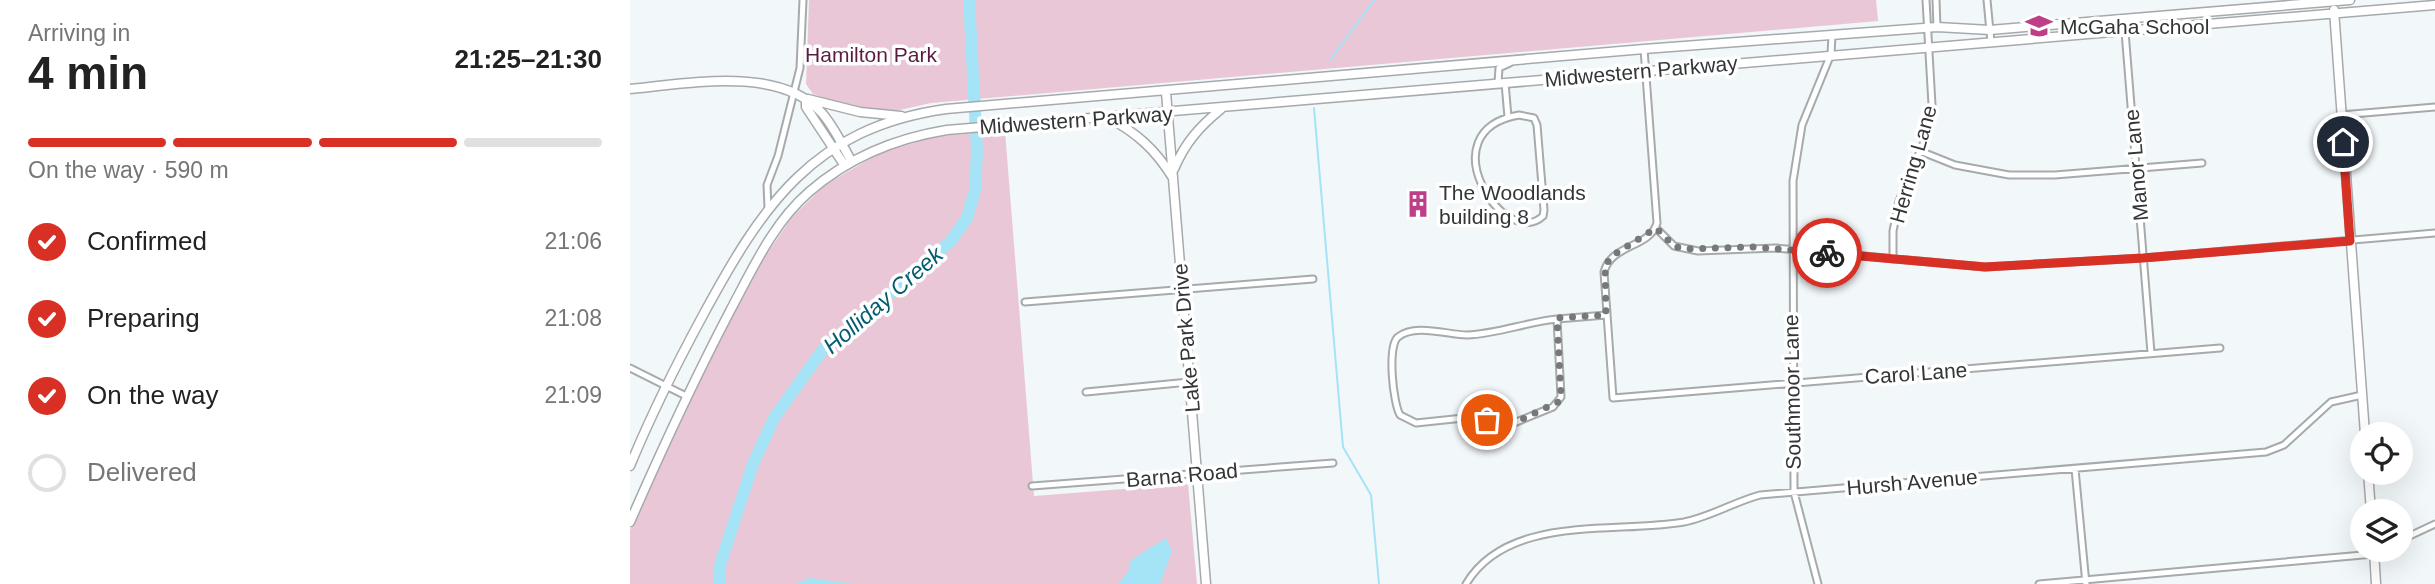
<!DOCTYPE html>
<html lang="en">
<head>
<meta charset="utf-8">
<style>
	body { margin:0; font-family:Helvetica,sans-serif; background:#f2f2f2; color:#222; height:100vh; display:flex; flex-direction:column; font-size:26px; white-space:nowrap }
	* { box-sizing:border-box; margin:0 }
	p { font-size:23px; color:#767676 }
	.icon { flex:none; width:38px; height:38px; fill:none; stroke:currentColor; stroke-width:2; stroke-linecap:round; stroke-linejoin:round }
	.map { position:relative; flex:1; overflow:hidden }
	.panel { display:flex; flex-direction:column; background:#fff; width:630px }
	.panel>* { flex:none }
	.tools { position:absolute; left:1720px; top:422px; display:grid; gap:14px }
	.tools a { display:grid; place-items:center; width:63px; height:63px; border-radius:50%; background:#fff; box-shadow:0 7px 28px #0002; font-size:35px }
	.pin { position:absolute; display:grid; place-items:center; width:60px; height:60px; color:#fff; margin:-30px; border:4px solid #fff; border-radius:50%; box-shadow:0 2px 7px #0007 }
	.courier { position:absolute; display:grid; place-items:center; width:70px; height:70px; margin:-35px; border:5px solid #d93025; border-radius:50%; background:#fff; color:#222; box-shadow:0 2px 9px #0007 }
	.overview em { font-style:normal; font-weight:600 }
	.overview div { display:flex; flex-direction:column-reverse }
	.overview { display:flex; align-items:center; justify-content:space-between; height:119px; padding:0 28px }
	h1 { font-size:46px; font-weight:600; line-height:52px }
	.bar { display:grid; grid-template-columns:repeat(4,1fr); gap:10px 7px; align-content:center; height:84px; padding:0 28px }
	.bar i { height:9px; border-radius:5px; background:#e0e0e0 }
	.bar .active { background:#d93025 }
	.bar p { grid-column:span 4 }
	ol { padding:0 28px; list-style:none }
	li { display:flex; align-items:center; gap:21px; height:77px }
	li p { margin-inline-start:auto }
	li .icon { padding:7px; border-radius:50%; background:#d93025; color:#fff; stroke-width:4 }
	li:last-child { color:#767676 }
	li i { width:38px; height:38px; border:4px solid #e0e0e0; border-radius:50% }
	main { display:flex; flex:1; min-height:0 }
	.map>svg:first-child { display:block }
	.green { fill:#e9c7d6 }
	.water { fill:#a5e3f6 }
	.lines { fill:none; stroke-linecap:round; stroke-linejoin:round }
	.stream { stroke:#a5e3f6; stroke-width:2 }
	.river { stroke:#a5e3f6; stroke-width:12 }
	.street-casing { stroke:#a6aaac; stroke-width:9 }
	.secondary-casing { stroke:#a6aaac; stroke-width:11 }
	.street { stroke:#fff; stroke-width:5 }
	.secondary { stroke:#fff; stroke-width:8 }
	.done { stroke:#76797a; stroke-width:7; stroke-dasharray:0 12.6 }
	.route { stroke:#d93025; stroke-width:9 }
	.labels { text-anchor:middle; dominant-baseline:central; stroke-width:7; stroke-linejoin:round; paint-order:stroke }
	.poi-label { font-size:21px; fill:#333536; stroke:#fff; text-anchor:start }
	.park-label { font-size:21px; fill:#591d3f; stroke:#fff }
	.street-label { font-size:21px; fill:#333536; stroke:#fff }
	.water-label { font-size:23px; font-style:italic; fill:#035c6f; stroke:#fff }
</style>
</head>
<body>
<main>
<section class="panel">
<div class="overview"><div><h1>4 min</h1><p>Arriving in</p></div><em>21:25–21:30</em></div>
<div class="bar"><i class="active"></i><i class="active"></i><i class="active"></i><i></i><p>On the way · 590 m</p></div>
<ol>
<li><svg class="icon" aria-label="check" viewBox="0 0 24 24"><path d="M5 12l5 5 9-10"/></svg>Confirmed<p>21:06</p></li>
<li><svg class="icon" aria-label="check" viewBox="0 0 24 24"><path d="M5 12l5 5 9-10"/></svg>Preparing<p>21:08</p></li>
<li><svg class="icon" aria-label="check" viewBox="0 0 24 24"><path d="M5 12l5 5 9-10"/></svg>On the way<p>21:09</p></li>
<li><i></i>Delivered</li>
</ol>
</section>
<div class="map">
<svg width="1805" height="584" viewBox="0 0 1805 584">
	<rect width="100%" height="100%" fill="#f2f7f9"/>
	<path class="green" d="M 179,0 L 1246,0 L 1248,21 L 301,103 L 261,112 L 208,103 L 183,94 L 176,84 Z
		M 375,131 L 404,496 L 558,484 L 567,584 L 0,584 L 0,530 L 93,332 L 135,256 L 163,216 L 195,185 L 250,153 L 308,136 Z"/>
	<path class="water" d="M 536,538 L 542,551 L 530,584 L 488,584 L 498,572 L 501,560 Z
		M 180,578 L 224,584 L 165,584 Z"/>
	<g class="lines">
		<path class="stream" d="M 700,60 L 744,0
			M 684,108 L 713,447 L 741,495 L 749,584"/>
		<path class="river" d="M 89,584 L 90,565 L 123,464 L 144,418 L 191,352 L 320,242 L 337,218 L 345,190 L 347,150 L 339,0"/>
		<defs>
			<path id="street" d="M 1306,0 L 1307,27
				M 1357,0 L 1361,42
				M 1494,19 L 1521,353
				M 1014,49 L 1027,223 C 1020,248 981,244 974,272 L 983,398 L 1590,348
				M 868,83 L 869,68 L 880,63
				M 875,83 L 878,117
				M 889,115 L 904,118 L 907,125 L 914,210 L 913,216 C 875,252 796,131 889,115 Z
				M 1711,115 L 1805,107
				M 1290,151 L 1325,165 L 1379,175 L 1425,175 L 1572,163
				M 138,207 L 137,185 L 148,156 L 170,68 L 173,0
				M 1026,228 L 1044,246 L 1068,251 L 1146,248 L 1355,267 L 1513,258 L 1805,233
				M 1263,259 L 1263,231 L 1269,201 L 1293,144 L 1302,105 L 1296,0
				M 395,302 L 683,279
				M 927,319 L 931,397 L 923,407 L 884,423 L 843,417 L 786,423 L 770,415 C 763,403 757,346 768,337 C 785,323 818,335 837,335 C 867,334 897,322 927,319 Z
				M 927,319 L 976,315
				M 0,368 L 56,396
				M 456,392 L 559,382
				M 1445,469 L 1456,584
				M 402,486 L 703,463
				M 1771,540 L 1805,524
				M 836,584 C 878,514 983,534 1054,522 C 1080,517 1104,502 1130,495 L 1636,452 L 1654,445 L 1701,402 L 1732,395
				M 1188,584 L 1164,492 L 1163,181 L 1172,125 L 1201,54 L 1202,36
				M 1409,584 L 1744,554 L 1753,550"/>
			<path id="secondary" d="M 1704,10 L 1735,434
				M 0,89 C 56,84 148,65 191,112 C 204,126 212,145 222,162
				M 536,92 L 576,584
				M 178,99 L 230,112 L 271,116
				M 176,101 L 176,107 L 215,166
				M 477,117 C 507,133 525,149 543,178
				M 544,169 C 555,143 569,127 591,109
				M 0,466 C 21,415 46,365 72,317 C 132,206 182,128 316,109 L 1014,49 L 1307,27 L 1360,30 L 1720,0
				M 1738,472 L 1741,511
				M 0,522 C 31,451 64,380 100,311 C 122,270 143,223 179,192 C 218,158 267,138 317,130 L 1805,5
				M 1744,550 L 1746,584"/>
		</defs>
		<use href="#street" class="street-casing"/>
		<use href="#secondary" class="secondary-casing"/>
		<use href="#street" class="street"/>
		<use href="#secondary" class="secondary"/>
	</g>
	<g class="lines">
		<path class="done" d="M 857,420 L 884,423 L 928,402 L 931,397 L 927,318 L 976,315 L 975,265 L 985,254 L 1026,228 L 1044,246 L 1054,249 L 1123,247 L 1197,253"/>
		<path class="route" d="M 1197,253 L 1355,267 L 1513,258 L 1720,241 L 1713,142"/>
	</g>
	<defs>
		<symbol id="school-bare" viewBox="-9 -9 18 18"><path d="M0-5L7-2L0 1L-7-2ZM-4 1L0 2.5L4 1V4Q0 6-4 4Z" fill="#bf3e88" stroke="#fff" stroke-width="2.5" paint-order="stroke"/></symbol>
		<symbol id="building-bare" viewBox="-9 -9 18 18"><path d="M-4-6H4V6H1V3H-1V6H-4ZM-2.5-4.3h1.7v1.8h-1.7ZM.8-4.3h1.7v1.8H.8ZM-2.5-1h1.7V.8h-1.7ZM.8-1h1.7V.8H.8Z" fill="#bf3e88" stroke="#fff" stroke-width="2.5" paint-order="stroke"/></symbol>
	</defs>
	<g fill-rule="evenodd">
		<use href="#school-bare" x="1390" y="7" width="38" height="38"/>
		<use href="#building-bare" x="769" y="185" width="38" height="38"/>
	</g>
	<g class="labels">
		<g class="poi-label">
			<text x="1430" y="26">McGaha School</text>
			<text x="809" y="192">The Woodlands<tspan x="809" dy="24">building 8</tspan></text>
		</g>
		<g class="park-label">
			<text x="241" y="54">Hamilton Park</text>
		</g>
		<g class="street-label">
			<text transform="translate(1011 71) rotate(-5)">Midwestern Parkway</text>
			<text transform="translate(446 120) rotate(-4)">Midwestern Parkway</text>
			<text transform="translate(1283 164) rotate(-74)">Herring Lane</text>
			<text transform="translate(1506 165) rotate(-95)">Manor Lane</text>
			<text transform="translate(556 338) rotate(-95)">Lake Park Drive</text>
			<text transform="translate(1286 373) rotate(-4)">Carol Lane</text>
			<text transform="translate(1162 392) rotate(-91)">Southmoor Lane</text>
			<text transform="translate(552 475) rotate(-5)">Barna Road</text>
			<text transform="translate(1282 482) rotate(-5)">Hursh Avenue</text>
		</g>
		<g class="water-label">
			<text transform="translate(253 300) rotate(-41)">Holliday Creek</text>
		</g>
	</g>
</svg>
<div class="tools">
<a><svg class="icon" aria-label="locate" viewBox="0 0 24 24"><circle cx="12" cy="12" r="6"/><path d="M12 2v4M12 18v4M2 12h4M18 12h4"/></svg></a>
<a><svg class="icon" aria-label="layers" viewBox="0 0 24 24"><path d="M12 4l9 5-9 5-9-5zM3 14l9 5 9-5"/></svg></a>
</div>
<div class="pin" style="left:857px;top:420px;background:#ea580c"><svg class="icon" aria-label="bag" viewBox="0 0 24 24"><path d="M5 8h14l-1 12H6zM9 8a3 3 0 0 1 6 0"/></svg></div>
<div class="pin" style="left:1713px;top:142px;background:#1f2937"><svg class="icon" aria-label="home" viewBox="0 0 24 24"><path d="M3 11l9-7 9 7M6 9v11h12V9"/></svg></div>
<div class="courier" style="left:1197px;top:253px"><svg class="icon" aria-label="bike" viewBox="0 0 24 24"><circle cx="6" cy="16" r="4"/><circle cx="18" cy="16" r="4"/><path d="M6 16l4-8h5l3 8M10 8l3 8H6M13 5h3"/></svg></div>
</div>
</main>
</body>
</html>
